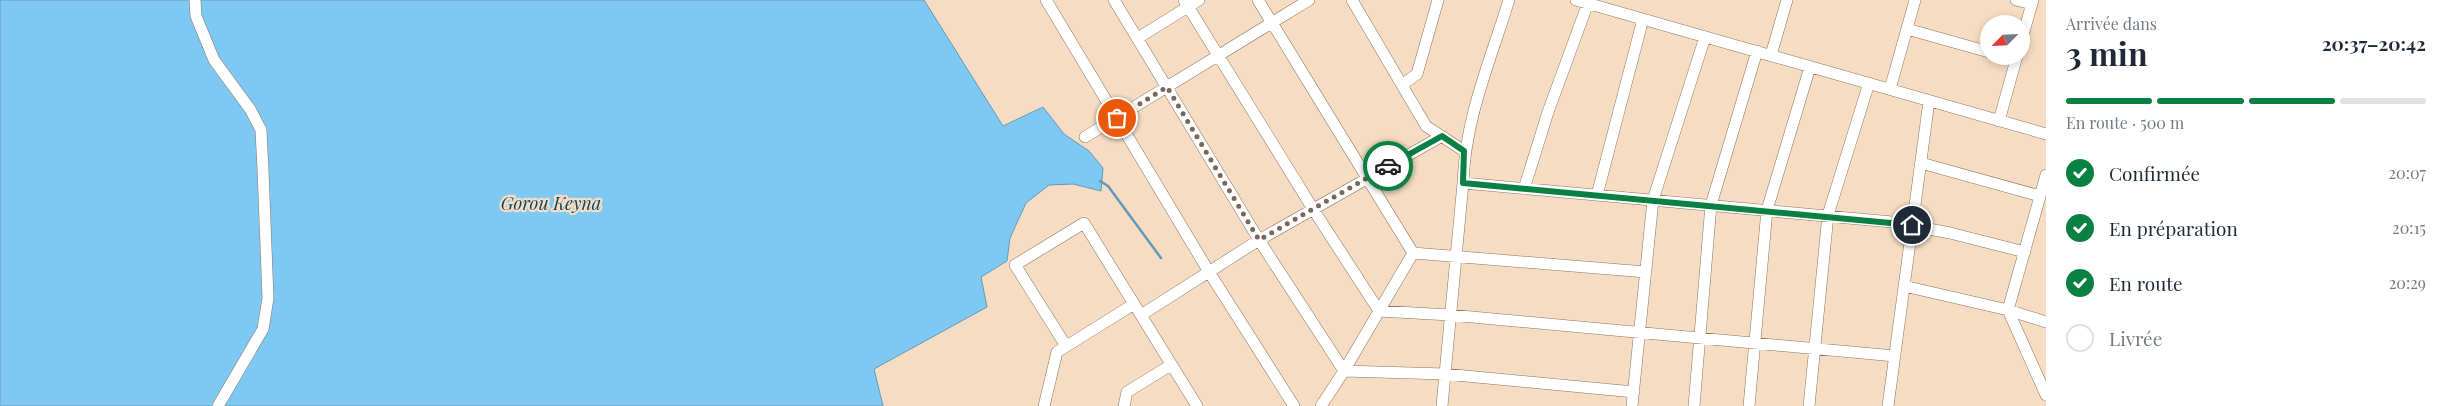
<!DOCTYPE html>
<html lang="fr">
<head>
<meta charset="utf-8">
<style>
	body { margin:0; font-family:"Playfair Display",serif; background:#f6f6f7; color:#1f2937; height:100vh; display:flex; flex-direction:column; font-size:19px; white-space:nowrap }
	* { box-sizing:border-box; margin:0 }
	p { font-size:16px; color:#747a83 }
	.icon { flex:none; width:28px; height:28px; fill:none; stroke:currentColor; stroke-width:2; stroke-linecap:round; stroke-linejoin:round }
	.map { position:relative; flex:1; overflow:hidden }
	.details { display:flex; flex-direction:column; background:#fff; width:400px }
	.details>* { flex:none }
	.needle { width:32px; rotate:246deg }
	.buttons { position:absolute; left:1980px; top:15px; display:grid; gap:10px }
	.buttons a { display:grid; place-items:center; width:50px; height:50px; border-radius:50%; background:#fff; box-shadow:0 2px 8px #0003; font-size:25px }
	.pin { position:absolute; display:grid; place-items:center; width:42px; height:42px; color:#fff; margin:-21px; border:2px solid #fff; border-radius:50%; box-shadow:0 1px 5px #0007 }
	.courier { position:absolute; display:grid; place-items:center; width:50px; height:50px; margin:-25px; border:4px solid #0b8043; border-radius:50%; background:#fff; color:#222; box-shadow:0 1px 6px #0007 }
	.summary em { font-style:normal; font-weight:700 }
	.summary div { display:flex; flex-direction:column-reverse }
	.summary { display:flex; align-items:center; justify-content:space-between; height:85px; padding:0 20px }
	h1 { font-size:32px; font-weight:700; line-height:38px }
	.bar { display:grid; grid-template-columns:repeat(4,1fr); gap:8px 5px; align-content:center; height:60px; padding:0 20px }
	.bar i { height:6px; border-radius:4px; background:#e0e1e3 }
	.bar .active { background:#0b8043 }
	.bar p { grid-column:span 4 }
	ol { padding:0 20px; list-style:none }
	li { display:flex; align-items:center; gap:15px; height:55px }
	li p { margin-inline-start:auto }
	li .icon { padding:5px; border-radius:50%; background:#0b8043; color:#fff; stroke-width:4 }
	li:last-child { color:#747a83 }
	li i { width:28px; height:28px; border:2px solid #e0e1e3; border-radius:50% }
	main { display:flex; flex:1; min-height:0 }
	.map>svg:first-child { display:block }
	.water { fill:#7ec9f4; stroke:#6899b4 }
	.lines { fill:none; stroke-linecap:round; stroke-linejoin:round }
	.stream { stroke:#6899b4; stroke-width:2.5 }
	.minor-casing { stroke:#8a745d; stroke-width:12 }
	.minor { stroke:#fff; stroke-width:11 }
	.done { stroke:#776859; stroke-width:5; stroke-dasharray:0 9 }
	.route { stroke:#0b8043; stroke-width:6 }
	.labels { text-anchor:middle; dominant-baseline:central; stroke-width:4.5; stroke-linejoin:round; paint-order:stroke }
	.water-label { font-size:18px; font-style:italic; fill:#084865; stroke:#f5dcc3 }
</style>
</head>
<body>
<main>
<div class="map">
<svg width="2046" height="406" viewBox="0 0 2046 406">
	<rect width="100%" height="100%" fill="#f5dcc3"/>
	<path class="water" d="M 0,0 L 924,0 L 1003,126 L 1043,107 L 1064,134 L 1089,151 L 1103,168 L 1101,191 L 1073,184 L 1049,185 L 1026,203 L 1010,238 L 1007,261 L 981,277 L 987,307 L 874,369 L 883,406 L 0,406 Z"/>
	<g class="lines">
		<path class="stream" d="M 1100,181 L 1108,186 L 1161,258"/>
		<defs>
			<path id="minor" d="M 195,0 L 196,16 L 214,60 L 250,109 L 261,130 L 263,170 L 268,298 L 263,329 L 218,406
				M 1046,0 L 1209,272 L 1294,406
				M 1114,0 L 1259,240 L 1344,371 L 1445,374 L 1634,392
				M 1184,0 L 1313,209 L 1379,311 L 1450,315 L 1895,356
				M 1258,0 L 1413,253
				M 1352,0 L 1426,126 L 1464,151
				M 1576,0 L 2046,134
				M 2016,0 L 2032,4
				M 1907,29 L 1989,52
				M 1138,38 L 1199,0
				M 2021,42 L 2033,0
				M 1771,55 L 1787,0
				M 2002,56 L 2016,60
				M 1402,85 L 1417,74 L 1438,0
				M 1890,89 L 1915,0
				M 1999,121 L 2017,56
				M 1085,137 L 1309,0
				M 1921,163 L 2040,196
				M 2046,175 L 2008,310 L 2046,395
				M 1463,183 L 1892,222 L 1950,233 L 2025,252
				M 1524,189 L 1548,112 L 1588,3
				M 1597,195 L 1643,19
				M 1413,253 L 1646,272
				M 1904,286 L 2008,310 L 2046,322
				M 1141,315 L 1259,240 L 1442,136
				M 1066,346 L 1015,265 L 1084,223 L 1197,406
				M 1044,406 L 1057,352 L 1134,304
				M 1124,406 L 1127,392 L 1171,365
				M 1321,406 L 1344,371 L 1413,253
				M 1442,406 L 1463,183 C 1465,119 1490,61 1509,0
				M 1632,406 L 1653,200 L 1705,37
				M 1694,406 L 1711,205 L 1757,51
				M 1749,406 L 1767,210 L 1810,67
				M 1809,406 L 1828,215 L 1869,83
				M 1888,406 L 1929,101"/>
		</defs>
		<use href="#minor" class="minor-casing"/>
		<use href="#minor" class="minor"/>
	</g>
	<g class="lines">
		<path class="done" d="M 1117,118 L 1167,87 L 1259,240 L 1388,166"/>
		<path class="route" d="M 1388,166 L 1442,136 L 1464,151 L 1463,183 L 1912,225"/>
	</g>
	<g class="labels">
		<g class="water-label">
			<text x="551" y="203">Gorou Keyna</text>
		</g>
	</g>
</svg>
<div class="buttons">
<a><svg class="needle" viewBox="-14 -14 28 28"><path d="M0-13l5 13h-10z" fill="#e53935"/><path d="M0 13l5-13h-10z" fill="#747a83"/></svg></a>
</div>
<div class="pin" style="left:1117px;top:118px;background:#ea580c"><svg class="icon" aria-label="bag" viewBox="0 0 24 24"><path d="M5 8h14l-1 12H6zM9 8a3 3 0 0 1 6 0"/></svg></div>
<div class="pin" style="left:1912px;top:225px;background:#1f2937"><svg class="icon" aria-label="home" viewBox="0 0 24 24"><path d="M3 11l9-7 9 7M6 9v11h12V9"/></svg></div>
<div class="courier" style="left:1388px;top:166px"><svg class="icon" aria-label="car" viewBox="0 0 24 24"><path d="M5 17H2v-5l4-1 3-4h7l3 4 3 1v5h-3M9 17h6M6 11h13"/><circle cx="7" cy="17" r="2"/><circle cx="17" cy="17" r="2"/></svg></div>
</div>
<section class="details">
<div class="summary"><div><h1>3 min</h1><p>Arrivée dans</p></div><em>20:37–20:42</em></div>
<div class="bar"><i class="active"></i><i class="active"></i><i class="active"></i><i></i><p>En route · 500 m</p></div>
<ol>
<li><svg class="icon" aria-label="check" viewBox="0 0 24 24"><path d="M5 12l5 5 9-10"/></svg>Confirmée<p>20:07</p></li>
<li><svg class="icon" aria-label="check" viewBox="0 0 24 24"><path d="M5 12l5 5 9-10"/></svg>En préparation<p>20:15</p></li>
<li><svg class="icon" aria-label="check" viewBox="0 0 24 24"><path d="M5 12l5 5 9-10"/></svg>En route<p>20:29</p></li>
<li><i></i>Livrée</li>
</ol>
</section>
</main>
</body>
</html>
